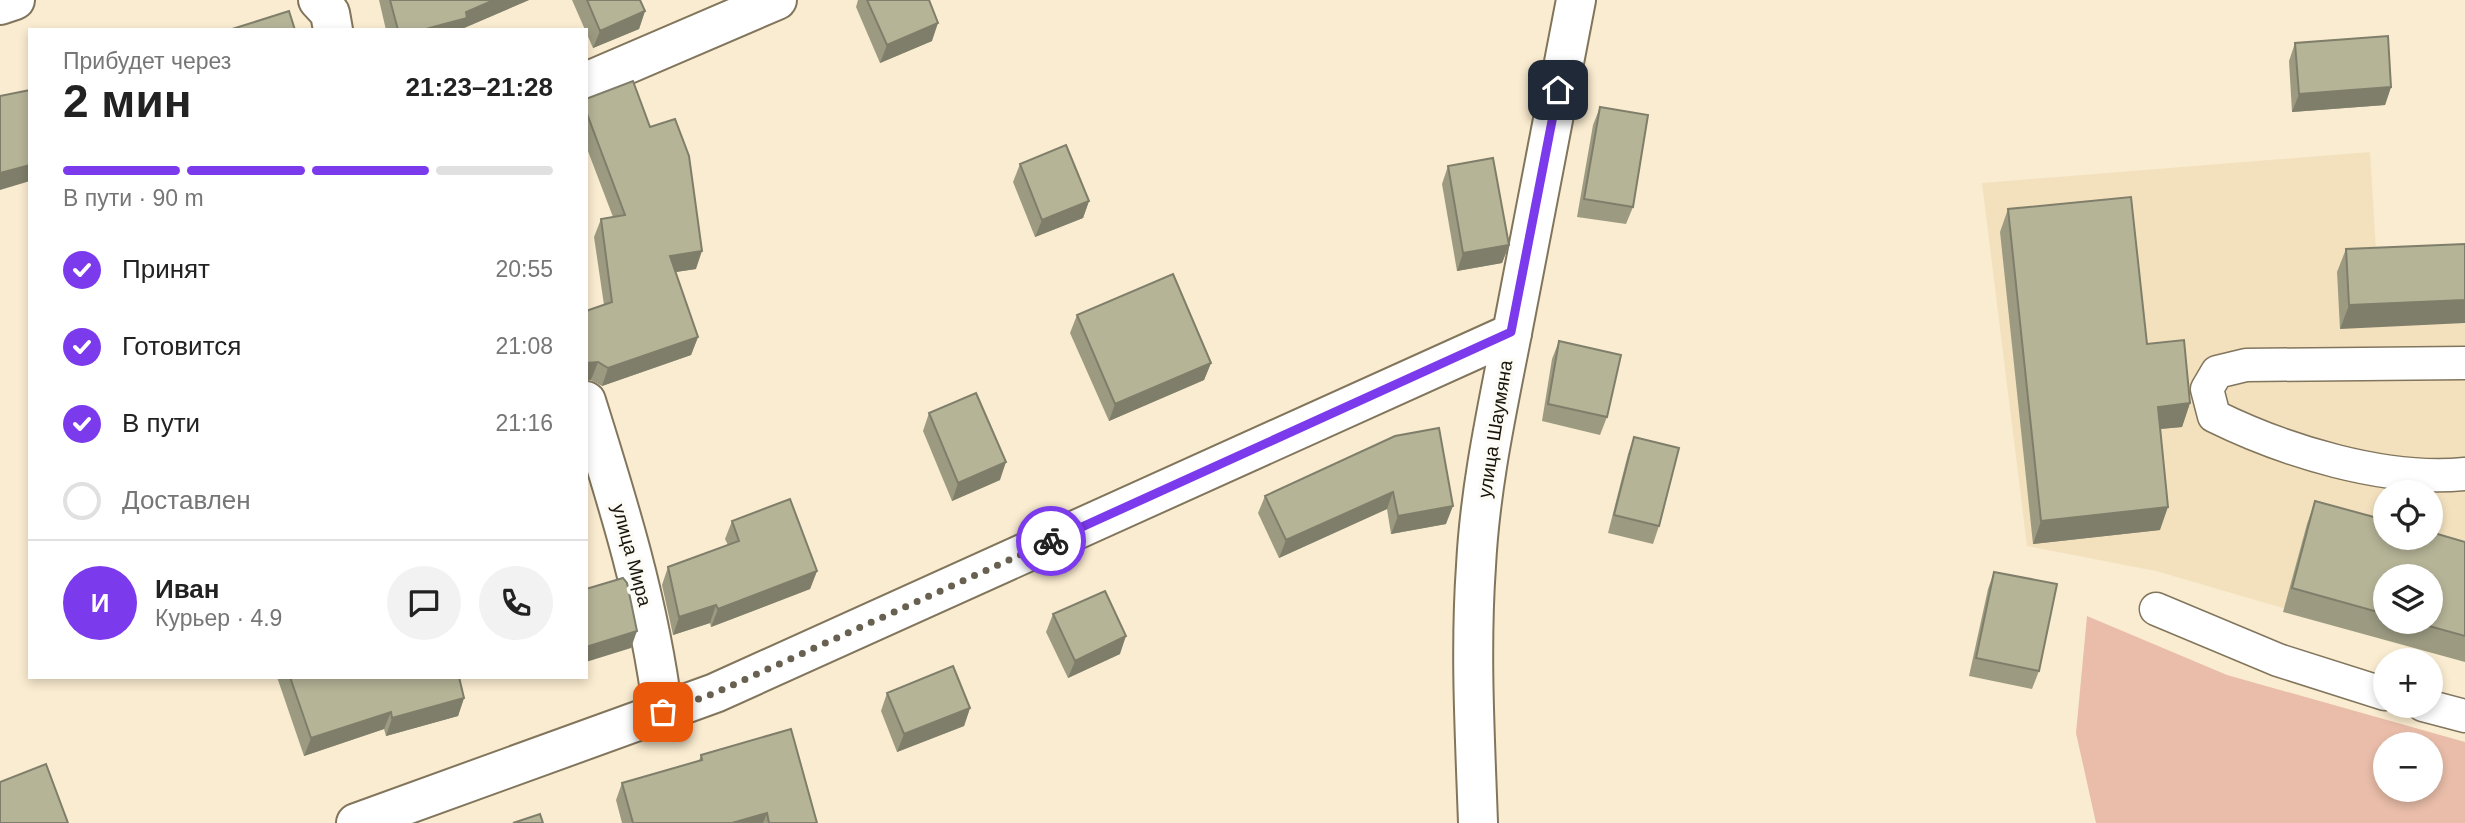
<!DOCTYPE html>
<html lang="ru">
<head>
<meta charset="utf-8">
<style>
	body { margin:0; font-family:Arial,sans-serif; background:#f2f2f2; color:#222; height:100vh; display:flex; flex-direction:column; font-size:26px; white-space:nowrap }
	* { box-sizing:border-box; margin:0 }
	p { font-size:23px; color:#767676 }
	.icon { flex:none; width:38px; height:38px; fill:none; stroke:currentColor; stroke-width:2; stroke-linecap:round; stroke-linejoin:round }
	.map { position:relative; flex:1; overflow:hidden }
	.sheet { position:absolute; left:28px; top:28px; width:560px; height:651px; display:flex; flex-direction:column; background:#fff; border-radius:0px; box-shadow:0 4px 10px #0003 }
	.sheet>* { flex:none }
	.buttons { position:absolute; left:2373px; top:480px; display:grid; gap:14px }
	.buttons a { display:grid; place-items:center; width:70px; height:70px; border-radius:50%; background:#fff; box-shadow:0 4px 10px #0003; font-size:35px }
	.pin { position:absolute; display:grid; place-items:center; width:60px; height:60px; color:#fff; margin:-30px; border-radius:14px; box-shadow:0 4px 10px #0006 }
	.courier { position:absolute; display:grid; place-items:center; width:70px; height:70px; margin:-35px; border:5px solid #7c3aed; border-radius:50%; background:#fff; color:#222; box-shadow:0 2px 9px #0007 }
	.head em { font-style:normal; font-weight:600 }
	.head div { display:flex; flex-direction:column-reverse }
	.head { display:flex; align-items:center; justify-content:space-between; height:119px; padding:0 35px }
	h1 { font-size:46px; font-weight:600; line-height:52px }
	.bar { display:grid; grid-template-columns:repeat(4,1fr); gap:10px 7px; align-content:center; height:84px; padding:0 35px }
	.bar i { height:9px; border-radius:5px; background:#e0e0e0 }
	.bar .on { background:#7c3aed }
	.bar p { grid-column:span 4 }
	.line { display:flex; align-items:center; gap:18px; padding:0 35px; border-top:2px solid #e0e0e0 }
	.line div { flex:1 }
	.round { display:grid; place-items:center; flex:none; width:74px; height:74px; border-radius:37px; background:#f2f2f2 }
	ol { padding:0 35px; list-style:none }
	li { display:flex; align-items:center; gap:21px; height:77px }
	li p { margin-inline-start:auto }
	li .icon { padding:7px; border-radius:50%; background:#7c3aed; color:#fff; stroke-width:4 }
	li:last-child { color:#767676 }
	li i { width:38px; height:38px; border:4px solid #e0e0e0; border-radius:50% }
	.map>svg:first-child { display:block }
	.built { fill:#f3e1be; fill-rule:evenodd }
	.green { fill:#e9bda9; fill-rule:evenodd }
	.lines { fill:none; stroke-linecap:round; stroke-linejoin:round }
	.service-casing { stroke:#81755c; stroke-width:35 }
	.minor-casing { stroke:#81755c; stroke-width:42 }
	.tertiary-casing { stroke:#81755c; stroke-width:42 }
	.service { stroke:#fff; stroke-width:32 }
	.minor { stroke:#fff; stroke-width:38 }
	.tertiary { stroke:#fff; stroke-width:38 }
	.wall { fill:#9c9b82; fill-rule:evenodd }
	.shaded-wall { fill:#7f7e6a }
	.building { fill:#b5b497; stroke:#7f7e6a; stroke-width:2 }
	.done { stroke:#686050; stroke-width:7; stroke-dasharray:0 12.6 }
	.route { stroke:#7c3aed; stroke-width:9 }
	.labels { text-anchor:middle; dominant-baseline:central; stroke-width:7; stroke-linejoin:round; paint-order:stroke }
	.street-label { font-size:19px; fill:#19150b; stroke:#fdfbf5 }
</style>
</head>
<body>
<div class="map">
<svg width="2465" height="823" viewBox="0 0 2465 823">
	<rect width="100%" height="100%" fill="#faecd0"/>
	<path class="built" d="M 2370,152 L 2376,250 L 2465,249 L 2465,661 L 2156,571 L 2027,546 L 1982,183 ZM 2385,492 L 2431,492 L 2431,537 L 2385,537 ZM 2385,576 L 2431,576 L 2431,621 L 2385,621 Z"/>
	<path class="green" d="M 2087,616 L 2227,675 L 2465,742 L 2465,823 L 2096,823 L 2076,733 ZM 2385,744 L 2431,744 L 2431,789 L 2385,789 Z"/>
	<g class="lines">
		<defs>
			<path id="service" d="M 2465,363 L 2246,365 L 2217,372 L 2207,389 L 2214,416 C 2285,451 2385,482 2465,474
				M 2156,609 L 2278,660 L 2385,694
				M 2423,705 L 2465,716"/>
			<path id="minor" d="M 318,0 L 330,13 L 333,30
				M 0,5 L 15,0
				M 586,82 L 777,0
				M 586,401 C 619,506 649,602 663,712
				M 1478,823 C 1475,737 1470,651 1476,566 C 1480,487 1497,410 1512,333"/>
			<path id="tertiary" d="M 356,823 L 715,693 L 1512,333 L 1576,0"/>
		</defs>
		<use href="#service" class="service-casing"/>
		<use href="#minor" class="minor-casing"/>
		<use href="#tertiary" class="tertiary-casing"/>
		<use href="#service" class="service"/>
		<use href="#minor" class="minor"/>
		<use href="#tertiary" class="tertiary"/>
	</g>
	<path class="wall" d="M 379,0 L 529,0 L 464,28 L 463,30 L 386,30 Z
		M 572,0 L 640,0 L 645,11 L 639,29 L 593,48 Z
		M 858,0 L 929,0 L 932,41 L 880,63 L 856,7 Z
		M 2295,43 L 2391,87 L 2385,105 L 2292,112 L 2289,61 Z
		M 586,99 L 696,269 L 675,272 L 698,337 L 691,355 L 602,386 L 591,380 L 604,305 L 594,237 L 601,219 L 613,217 L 586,146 Z
		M 1600,107 L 1633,207 L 1626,224 L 1577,217 L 1593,125 Z
		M 1020,164 L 1089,201 L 1083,218 L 1035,237 L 1013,182 Z
		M 1448,166 L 1509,245 L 1502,263 L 1457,271 L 1442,184 Z
		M 2008,209 L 2147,344 L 2190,403 L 2182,427 L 2160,429 L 2160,530 L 2033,544 L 2000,232 Z
		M 2465,244 L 2340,329 L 2337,272 L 2346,249 Z
		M 1077,315 L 1211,363 L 1204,380 L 1109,421 L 1070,333 Z
		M 1559,341 L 1607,417 L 1600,435 L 1542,421 L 1552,359 Z
		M 929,413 L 1000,480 L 952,501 L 923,431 Z
		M 1395,436 L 1446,524 L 1391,534 L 1387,509 L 1279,558 L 1258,513 L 1265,496 Z
		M 1634,437 L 1659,526 L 1653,544 L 1608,533 L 1628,454 Z
		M 2315,501 L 2465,542 L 2465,662 L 2283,612 L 2307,524 ZM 2385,576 L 2431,621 L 2385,621 Z
		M 732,521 L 817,571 L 810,589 L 711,627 L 710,623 L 673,635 L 662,585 L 668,567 L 728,545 L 725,539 Z
		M 1994,572 L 2039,671 L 2032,689 L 1969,676 L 1988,589 Z
		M 1053,614 L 1120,654 L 1068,678 L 1046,632 Z
		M 277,677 L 459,677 L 464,698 L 458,716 L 386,736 L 384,729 L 304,756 Z
		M 887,693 L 970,708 L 964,726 L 897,752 L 881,711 Z
		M 701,755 L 817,823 L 622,823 L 616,800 L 622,783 L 699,761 Z"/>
	<path class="shaded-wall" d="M 494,0 L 529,0 L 464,28 L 463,30 L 422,30 Z
		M 645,11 L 639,29 L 593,48 L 600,31 Z
		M 938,23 L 932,41 L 880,63 L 887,45 Z
		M 2391,87 L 2385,105 L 2292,112 L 2299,94 Z
		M 30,165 L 30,181 L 0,190 L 0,173 Z
		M 1089,201 L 1083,218 L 1035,237 L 1042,220 Z
		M 1509,245 L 1502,263 L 1457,271 L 1463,253 Z
		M 702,251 L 696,269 L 663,274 L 670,256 Z
		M 2465,300 L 2465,323 L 2340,329 L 2349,305 Z
		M 698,337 L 691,355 L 602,386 L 608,368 Z
		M 598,362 L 591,380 L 586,380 L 586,363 Z
		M 1211,363 L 1204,380 L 1109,421 L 1115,404 Z
		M 2190,403 L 2182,427 L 2149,430 L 2158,407 Z
		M 1006,462 L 1000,480 L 952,501 L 958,483 Z
		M 1393,492 L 1387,509 L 1279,558 L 1286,540 Z
		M 1453,506 L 1446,524 L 1391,534 L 1398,516 Z
		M 2168,507 L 2160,530 L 2033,544 L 2041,521 Z
		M 817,571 L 810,589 L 711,627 L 718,609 Z
		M 716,605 L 710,623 L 673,635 L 679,617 Z
		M 637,631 L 631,648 L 586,662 L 586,647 Z
		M 1126,636 L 1120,654 L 1068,678 L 1075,661 Z
		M 464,698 L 458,716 L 386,736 L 392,718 Z
		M 970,708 L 964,726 L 897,752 L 904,734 Z
		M 391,712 L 384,729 L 304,756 L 311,738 Z
		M 767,813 L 763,823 L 732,823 Z"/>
	<path class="building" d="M 390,0 L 494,0 L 466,12 L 467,18 L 422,30 L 398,30 Z
		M 587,0 L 640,0 L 645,11 L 600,31 Z
		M 867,0 L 929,0 L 938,23 L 887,45 Z
		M 289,11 L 295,30 L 229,30 Z
		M 2388,36 L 2391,87 L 2299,94 L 2295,43 Z
		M 633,81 L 650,127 L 675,119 L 689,156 L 702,251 L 670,256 L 698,337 L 608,368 L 598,362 L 586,363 L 586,311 L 612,302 L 601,219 L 625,215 L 586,111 L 586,99 Z
		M 30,90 L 30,165 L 0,173 L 0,96 Z
		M 1600,107 L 1648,115 L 1633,207 L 1584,199 Z
		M 1066,145 L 1089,201 L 1042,220 L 1020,164 Z
		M 1493,158 L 1509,245 L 1463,253 L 1448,166 Z
		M 2131,197 L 2147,344 L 2184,340 L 2190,403 L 2158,407 L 2168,507 L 2041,521 L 2008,209 Z
		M 2465,244 L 2465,300 L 2349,305 L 2346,249 Z
		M 1173,274 L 1211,363 L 1115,404 L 1077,315 Z
		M 1559,341 L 1621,355 L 1607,417 L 1548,404 Z
		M 976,393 L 1006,462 L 958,483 L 929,413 Z
		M 1439,428 L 1453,506 L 1398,516 L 1393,492 L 1286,540 L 1265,496 L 1395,436 Z
		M 1634,437 L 1679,448 L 1659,526 L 1614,515 Z
		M 790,499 L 817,571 L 718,609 L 716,605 L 679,617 L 668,567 L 739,541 L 732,521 Z
		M 2315,501 L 2385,520 L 2385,537 L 2431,537 L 2431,532 L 2465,542 L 2465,636 L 2411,621 L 2431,621 L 2431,576 L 2385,576 L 2385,614 L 2292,588 Z
		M 1994,572 L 2057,584 L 2039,671 L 1976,658 Z
		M 623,578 L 627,583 L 637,631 L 586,647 L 586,589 Z
		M 1105,591 L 1126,636 L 1075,661 L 1053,614 Z
		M 953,666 L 970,708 L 904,734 L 887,693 Z
		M 290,677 L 459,677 L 464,698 L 392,718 L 391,712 L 311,738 Z
		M 791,729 L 817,823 L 769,823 L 767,813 L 732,823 L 633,823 L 622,783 L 702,760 L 701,755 Z
		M 46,764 L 68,823 L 0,823 L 0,782 Z
		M 540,814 L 543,823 L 513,823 Z"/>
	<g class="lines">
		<path class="done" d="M 663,712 L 715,693 L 1051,541"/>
		<path class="route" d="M 1051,541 L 1511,332 L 1558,90"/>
	</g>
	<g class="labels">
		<g class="street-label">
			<text transform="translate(1495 429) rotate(-81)">улица Шаумяна</text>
			<text transform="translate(632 555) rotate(75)">улица Мира</text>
		</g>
	</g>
</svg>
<div class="buttons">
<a><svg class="icon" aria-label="locate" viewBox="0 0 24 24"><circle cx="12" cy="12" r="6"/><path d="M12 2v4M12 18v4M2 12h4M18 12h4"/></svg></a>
<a><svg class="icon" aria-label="layers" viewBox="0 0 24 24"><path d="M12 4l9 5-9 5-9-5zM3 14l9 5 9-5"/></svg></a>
<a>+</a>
<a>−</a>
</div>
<div class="pin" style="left:663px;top:712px;background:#ea580c"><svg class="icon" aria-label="bag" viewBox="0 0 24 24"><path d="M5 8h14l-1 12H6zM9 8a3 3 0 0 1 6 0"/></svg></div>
<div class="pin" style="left:1558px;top:90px;background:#1f2937"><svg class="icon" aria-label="home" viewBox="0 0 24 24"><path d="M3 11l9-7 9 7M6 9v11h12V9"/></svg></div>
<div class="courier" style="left:1051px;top:541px"><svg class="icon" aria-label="bike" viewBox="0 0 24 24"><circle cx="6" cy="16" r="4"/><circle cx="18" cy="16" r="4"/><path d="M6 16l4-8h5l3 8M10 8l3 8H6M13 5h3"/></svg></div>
<section class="sheet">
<div class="head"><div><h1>2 мин</h1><p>Прибудет через</p></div><em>21:23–21:28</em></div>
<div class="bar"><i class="on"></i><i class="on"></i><i class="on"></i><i></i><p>В пути · 90 m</p></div>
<ol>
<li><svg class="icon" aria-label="check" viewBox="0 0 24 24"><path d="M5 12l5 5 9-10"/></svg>Принят<p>20:55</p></li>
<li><svg class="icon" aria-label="check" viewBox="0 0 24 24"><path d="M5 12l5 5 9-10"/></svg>Готовится<p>21:08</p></li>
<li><svg class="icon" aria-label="check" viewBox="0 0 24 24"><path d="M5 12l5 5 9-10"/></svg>В пути<p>21:16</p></li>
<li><i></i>Доставлен</li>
</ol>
<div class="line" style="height:126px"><b class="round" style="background:#7c3aed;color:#fff">И</b><div><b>Иван</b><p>Курьер · 4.9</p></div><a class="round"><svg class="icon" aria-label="chat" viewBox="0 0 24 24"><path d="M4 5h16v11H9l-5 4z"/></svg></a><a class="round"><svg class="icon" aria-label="phone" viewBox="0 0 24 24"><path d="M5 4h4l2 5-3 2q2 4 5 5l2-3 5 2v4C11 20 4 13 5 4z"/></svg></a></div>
</section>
</div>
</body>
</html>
